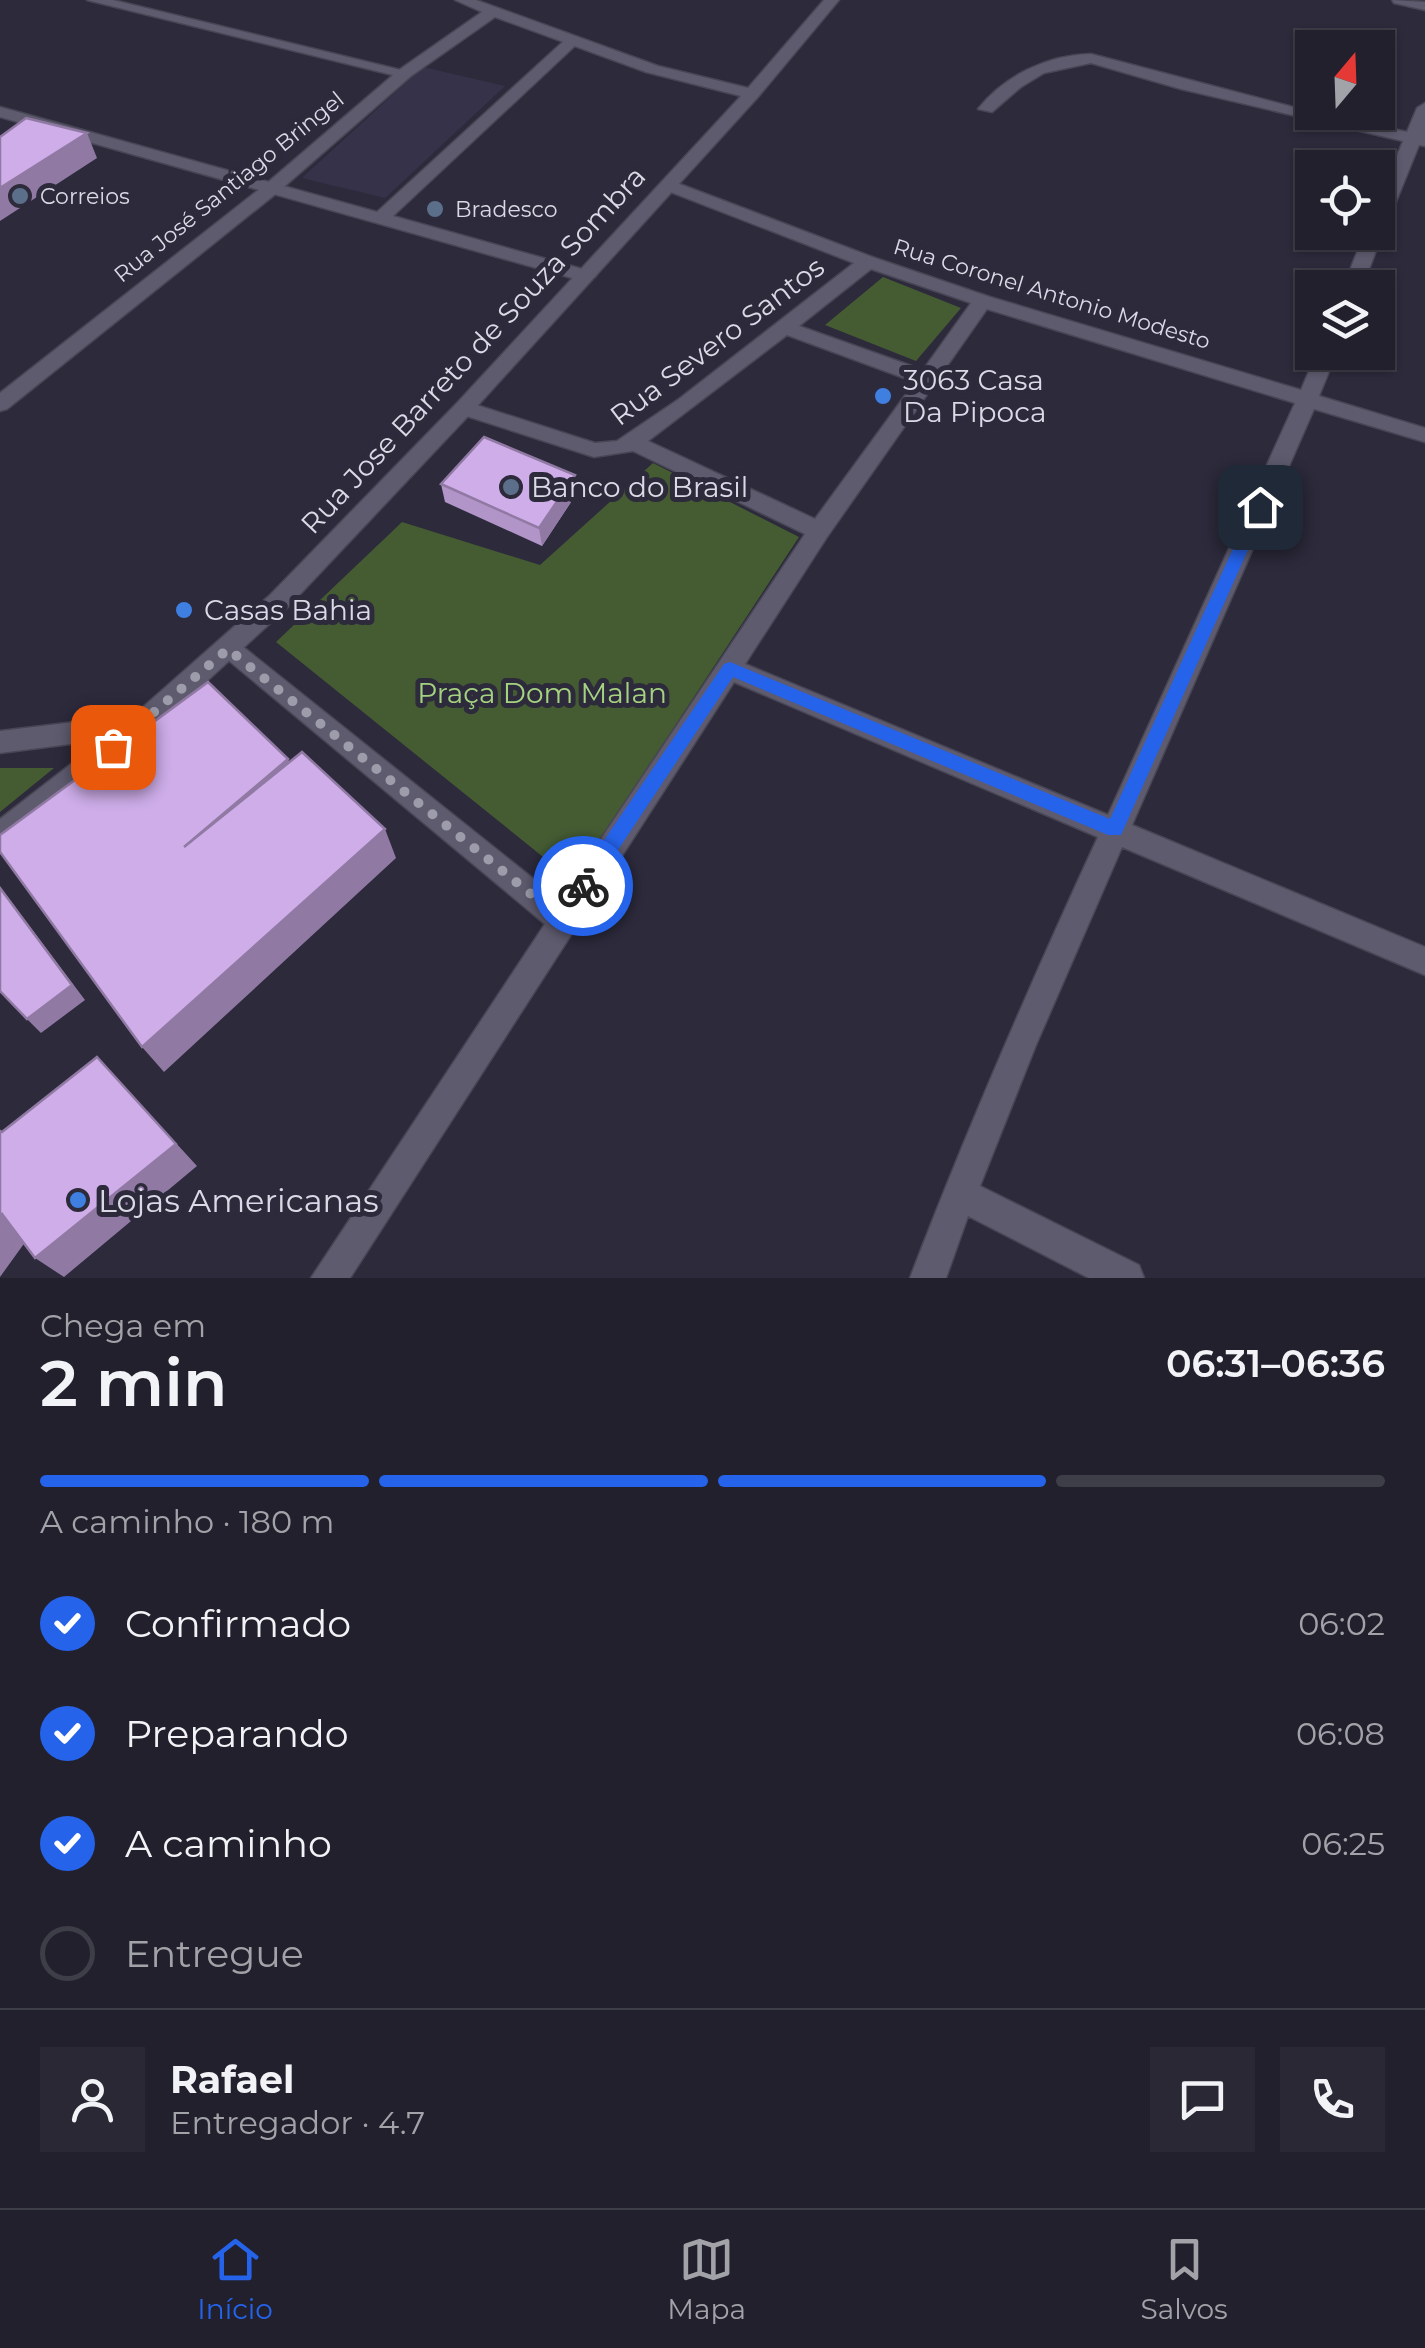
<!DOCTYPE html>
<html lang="pt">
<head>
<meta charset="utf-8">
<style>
	body { margin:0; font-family:Montserrat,sans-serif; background:#292834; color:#f1f3f6; height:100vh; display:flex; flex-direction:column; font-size:38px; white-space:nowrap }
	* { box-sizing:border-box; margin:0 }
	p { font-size:32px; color:#a2a3a9 }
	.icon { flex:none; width:55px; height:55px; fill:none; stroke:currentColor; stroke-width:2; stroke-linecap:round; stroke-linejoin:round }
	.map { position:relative; height:1278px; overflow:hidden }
	.details { display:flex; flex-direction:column; background:#21202c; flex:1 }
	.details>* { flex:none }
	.needle { width:65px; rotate:19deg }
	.controls { position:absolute; left:1295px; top:30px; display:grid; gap:20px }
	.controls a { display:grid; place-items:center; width:100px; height:100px; border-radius:0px; background:#21202c; box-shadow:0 2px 8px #0004,0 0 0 2px #3e3e48; font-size:50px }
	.pin { position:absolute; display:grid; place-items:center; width:85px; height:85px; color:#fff; margin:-42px; border-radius:20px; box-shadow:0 5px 15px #0006 }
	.courier { position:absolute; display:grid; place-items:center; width:100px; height:100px; margin:-50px; border:8px solid #2563eb; border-radius:50%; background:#fff; color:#222; box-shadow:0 2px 12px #0007 }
	.head em { font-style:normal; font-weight:600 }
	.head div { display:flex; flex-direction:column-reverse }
	.head { display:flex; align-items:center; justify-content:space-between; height:170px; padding:0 40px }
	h1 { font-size:65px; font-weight:600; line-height:75px }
	.bar { display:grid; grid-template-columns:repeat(4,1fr); gap:15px 10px; align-content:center; height:120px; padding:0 40px }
	.bar i { height:12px; border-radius:8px; background:#3e3e48 }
	.bar .selected { background:#2563eb }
	.bar p { grid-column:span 4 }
	.line { display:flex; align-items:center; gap:25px; padding:0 40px; border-top:2px solid #3e3e48 }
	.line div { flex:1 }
	.round { display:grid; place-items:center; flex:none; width:105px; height:105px; border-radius:0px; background:#292834 }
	ol { padding:0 40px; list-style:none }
	li { display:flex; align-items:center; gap:30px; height:110px }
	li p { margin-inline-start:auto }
	li .icon { padding:10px; border-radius:50%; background:#2563eb; color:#fff; stroke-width:4 }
	li:last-child { color:#a2a3a9 }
	li i { width:55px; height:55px; border:5px solid #3e3e48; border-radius:50% }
	.tabs { display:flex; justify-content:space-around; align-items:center; height:140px; border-top:2px solid #3e3e48; background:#21202c; font-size:28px; color:#a2a3a9 }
	.tabs a { display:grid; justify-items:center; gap:5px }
	.tabs .selected { color:#2563eb }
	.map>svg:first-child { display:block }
	.built { fill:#363249 }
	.green { fill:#455c33 }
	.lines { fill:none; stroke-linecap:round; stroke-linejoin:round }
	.street-casing { stroke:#484655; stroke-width:3 }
	.secondary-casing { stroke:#484655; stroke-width:3 }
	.street { fill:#5e5b6f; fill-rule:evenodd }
	.secondary { fill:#5e5b6f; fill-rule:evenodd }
	.wall { fill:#b195c8 }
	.shaded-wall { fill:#9079a3 }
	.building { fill:#ceade9; stroke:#9079a3; stroke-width:2.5 }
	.route { fill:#2563eb }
	.done { stroke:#9d9caa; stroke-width:10; stroke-dasharray:0 18 }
	.service-dot { fill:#5c6f8a; stroke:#2c2a3b; stroke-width:4 }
	.shop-dot { fill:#3f7fe0; stroke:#2c2a3b; stroke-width:4 }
	.labels { text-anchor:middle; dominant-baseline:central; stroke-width:10; stroke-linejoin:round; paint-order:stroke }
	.far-street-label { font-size:22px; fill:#dad9e5; stroke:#2c2a3b }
	.far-poi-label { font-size:22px; fill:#dad9e5; stroke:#2c2a3b; text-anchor:start }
	.street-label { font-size:28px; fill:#dad9e5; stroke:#2c2a3b }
	.poi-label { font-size:28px; fill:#dad9e5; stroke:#2c2a3b; text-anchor:start }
	.park-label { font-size:28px; fill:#a5d280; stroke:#2c2a3b }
	.near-poi-label { font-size:32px; fill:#dad9e5; stroke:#2c2a3b; text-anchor:start }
</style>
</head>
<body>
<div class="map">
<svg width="1425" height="1278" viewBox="0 0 1425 1278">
	<rect width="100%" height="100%" fill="#2c2a3b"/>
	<path class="built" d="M 423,67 L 505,86 L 385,198 L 302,178 Z"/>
	<path class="green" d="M 883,277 L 961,308 L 916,361 L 825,325 Z
		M 653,463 L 799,537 L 573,881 L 276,642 L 402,522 L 540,565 Z
		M 0,768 L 54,768 L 0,812 Z"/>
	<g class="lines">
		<defs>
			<path id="street" d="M 87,0 L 113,0 L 413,73 L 405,78 Z
				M 1392,0 L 1425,2 L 1425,10 L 1394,3 Z
				M 566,39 L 579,42 L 393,216 L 593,272 L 596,276 L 586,282 L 0,117 L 0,107 L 377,212 Z
				M 1091,54 L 1312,112 L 1407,132 L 1417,108 L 1425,103 L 1425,146 L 1419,145 L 1387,224 L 1381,229 L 1383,232 L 1362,288 L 1343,288 L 1365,232 L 1378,232 L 1378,203 L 1403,141 L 1181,89 L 1091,63 L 1044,73 L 1021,87 L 992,112 L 978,109 C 1005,75 1048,55 1091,54 Z
				M 669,180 L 875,258 L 990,297 L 1301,390 L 1317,352 L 1337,352 L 1319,396 L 1425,428 L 1425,442 L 1314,409 L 1132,825 L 1425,947 L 1425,975 L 1122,847 L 1036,1045 L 980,1186 L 1139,1265 L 1144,1278 L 1089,1278 L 968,1216 L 946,1278 L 910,1278 C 967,1129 1031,982 1098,837 L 734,682 L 350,1278 L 311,1278 L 545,924 L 215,649 L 219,642 L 237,642 L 560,900 L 805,534 L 633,451 L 594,457 L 457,413 L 453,408 L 464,401 L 595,443 L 617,441 L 679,399 L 854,263 L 663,189 L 663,181 ZM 871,269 L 971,303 L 923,370 L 799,326 ZM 987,309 L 1295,403 L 1108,815 L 745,664 L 827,537 ZM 787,335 L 915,382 L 815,519 L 648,441 Z"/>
			<path id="secondary" d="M 455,0 L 476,0 L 658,66 L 748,88 L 824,0 L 839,0 L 758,97 L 471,413 L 288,607 L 150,733 L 10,844 L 0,847 L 0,819 L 102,740 L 0,753 L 0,731 L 134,715 L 270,595 L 457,403 L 741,96 L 646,72 L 495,17 L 411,76 L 278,192 L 7,409 L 0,411 L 0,393 L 266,184 L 399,70 L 482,12 Z"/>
		</defs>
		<use href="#street" class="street-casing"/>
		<use href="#secondary" class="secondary-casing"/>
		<use href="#street" class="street"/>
		<use href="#secondary" class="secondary"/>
	</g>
	<path class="wall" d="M 441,484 L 577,493 L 542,546 L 445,502 Z"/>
	<path class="shaded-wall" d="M 87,133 L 97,158 L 0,221 L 0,188 Z
		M 575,475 L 577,493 L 542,546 L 539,528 Z
		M 288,759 L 302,790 L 184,847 Z
		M 385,829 L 396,858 L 164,1072 L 142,1047 Z
		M 0,887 L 85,1000 L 41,1033 L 27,1019 Z
		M 97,1057 L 197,1166 L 64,1277 L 35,1258 Z
		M 2,1214 L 31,1234 L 0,1277 L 0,1216 Z"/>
	<path class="building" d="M 26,118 L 87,133 L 0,188 L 0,137 Z
		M 484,437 L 575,475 L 539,528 L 441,484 Z
		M 208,682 L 288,759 L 184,847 L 302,752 L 385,829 L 142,1047 L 0,852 L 0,835 Z
		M 0,888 L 72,985 L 27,1019 L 0,991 Z
		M 97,1057 L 176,1144 L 35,1258 L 2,1214 L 0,1216 L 0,1131 L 2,1132 Z"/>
	<path class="route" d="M 1260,502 L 1267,507 L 1121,835 L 1108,835 L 733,677 L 590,892 L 577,892 L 577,880 L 724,664 L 730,662 L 1110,819 L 1252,507 Z"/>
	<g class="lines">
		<path class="done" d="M 113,747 L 228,649 L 562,919 L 583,886"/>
	</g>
	<g class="service-dot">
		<circle cx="20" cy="196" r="10"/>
		<circle cx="435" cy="209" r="10"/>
		<circle cx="511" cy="487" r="10"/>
	</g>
	<g class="shop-dot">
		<circle cx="883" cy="396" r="10"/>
		<circle cx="184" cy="610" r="10"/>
		<circle cx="78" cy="1200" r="10"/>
	</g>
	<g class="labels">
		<g class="far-street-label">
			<text transform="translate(229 187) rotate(-39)">Rua José Santiago Bringel</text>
			<text transform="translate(1052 294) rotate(17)">Rua Coronel Antonio Modesto</text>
		</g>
		<g class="far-poi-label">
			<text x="40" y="196">Correios</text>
			<text x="455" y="209">Bradesco</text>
		</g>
		<g class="street-label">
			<text transform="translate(717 341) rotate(-37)">Rua Severo Santos</text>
			<text transform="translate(473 350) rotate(-47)">Rua Jose Barreto de Souza Sombra</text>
		</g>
		<g class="poi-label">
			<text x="903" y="380">3063 Casa<tspan x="903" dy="32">Da Pipoca</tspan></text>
			<text x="531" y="487">Banco do Brasil</text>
			<text x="204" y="610">Casas Bahia</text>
		</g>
		<g class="park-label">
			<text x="542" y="693">Praça Dom Malan</text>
		</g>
		<g class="near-poi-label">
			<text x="98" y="1200">Lojas Americanas</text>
		</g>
	</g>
</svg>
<div class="controls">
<a><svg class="needle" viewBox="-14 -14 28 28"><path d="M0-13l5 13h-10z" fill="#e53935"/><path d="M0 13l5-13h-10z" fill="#a2a3a9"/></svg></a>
<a><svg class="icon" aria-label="locate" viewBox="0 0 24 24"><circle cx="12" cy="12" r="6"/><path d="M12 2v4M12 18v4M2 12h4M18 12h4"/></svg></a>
<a><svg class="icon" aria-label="layers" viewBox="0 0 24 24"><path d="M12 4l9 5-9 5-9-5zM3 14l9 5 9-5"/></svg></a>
</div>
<div class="pin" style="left:113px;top:747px;background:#ea580c"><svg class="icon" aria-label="bag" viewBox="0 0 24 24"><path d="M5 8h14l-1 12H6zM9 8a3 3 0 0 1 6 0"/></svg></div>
<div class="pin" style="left:1260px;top:507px;background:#1f2937"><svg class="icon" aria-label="home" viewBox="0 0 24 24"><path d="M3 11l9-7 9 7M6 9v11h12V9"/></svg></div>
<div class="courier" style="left:583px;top:886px"><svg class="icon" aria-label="bike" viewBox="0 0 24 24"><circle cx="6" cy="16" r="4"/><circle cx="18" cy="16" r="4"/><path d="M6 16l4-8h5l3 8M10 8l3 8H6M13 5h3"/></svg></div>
</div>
<section class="details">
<div class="head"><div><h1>2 min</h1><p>Chega em</p></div><em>06:31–06:36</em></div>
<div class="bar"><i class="selected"></i><i class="selected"></i><i class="selected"></i><i></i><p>A caminho · 180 m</p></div>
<ol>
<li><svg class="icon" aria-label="check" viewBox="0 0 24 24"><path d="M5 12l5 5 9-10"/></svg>Confirmado<p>06:02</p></li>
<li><svg class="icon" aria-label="check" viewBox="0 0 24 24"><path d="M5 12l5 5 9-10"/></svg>Preparando<p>06:08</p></li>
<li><svg class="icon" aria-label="check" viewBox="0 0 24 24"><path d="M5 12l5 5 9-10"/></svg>A caminho<p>06:25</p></li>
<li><i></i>Entregue</li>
</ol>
<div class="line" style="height:180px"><a class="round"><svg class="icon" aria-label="person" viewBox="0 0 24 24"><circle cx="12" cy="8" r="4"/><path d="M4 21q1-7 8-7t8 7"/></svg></a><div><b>Rafael</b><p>Entregador · 4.7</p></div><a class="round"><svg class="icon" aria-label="chat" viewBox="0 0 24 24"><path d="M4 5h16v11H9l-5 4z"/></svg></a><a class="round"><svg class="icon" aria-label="phone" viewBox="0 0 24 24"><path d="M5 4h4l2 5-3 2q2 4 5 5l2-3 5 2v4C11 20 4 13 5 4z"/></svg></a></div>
</section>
<nav class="tabs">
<a class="selected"><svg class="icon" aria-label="home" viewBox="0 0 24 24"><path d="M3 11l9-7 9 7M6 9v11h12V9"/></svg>Início</a>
<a><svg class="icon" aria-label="map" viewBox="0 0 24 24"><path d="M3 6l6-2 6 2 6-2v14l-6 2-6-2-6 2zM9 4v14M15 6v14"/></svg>Mapa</a>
<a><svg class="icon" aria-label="saved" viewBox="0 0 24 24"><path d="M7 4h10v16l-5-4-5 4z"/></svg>Salvos</a>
</nav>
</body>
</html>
